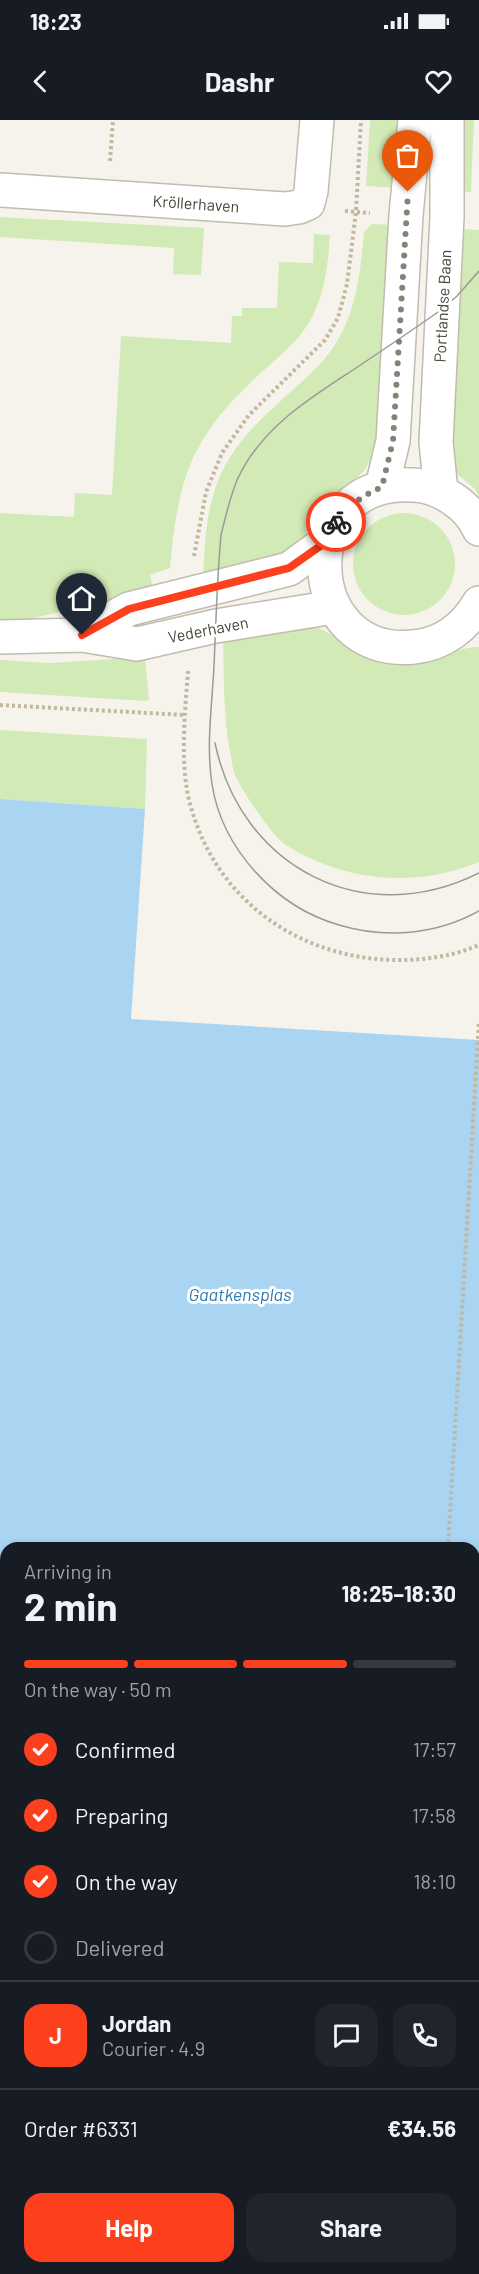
<!DOCTYPE html>
<html lang="en">
<head>
<meta charset="utf-8">
<style>
	body { margin:0; font-family:Barlow,sans-serif; background:#20242c; color:#f1f3f6; height:100vh; display:flex; flex-direction:column; font-size:22px; white-space:nowrap }
	* { box-sizing:border-box; margin:0 }
	p { font-size:20px; color:#9ea1a6 }
	.icon { flex:none; width:33px; height:33px; fill:none; stroke:currentColor; stroke-width:2; stroke-linecap:round; stroke-linejoin:round }
	.map { position:relative; flex:1; overflow:hidden }
	.drawer { position:absolute; left:0px; top:1422px; width:480px; height:732px; display:flex; flex-direction:column; background:#171b24; border-radius:18px 18px 0 0; box-shadow:0 3px 9px #0003 }
	.drawer>* { flex:none }
	.pin { position:absolute; display:grid; place-items:center; width:51px; height:51px; color:#fff; margin:-62px -26px; border-radius:50% 50% 50% 0; rotate:-45deg; box-shadow:0 0 6px #0007 }
	.pin .icon { rotate:45deg }
	.courier { position:absolute; display:grid; place-items:center; width:60px; height:60px; margin:-30px; border:4px solid #fc3f1d; border-radius:50%; background:#fff; color:#222; box-shadow:0 2px 8px #0007 }
	.summary em { font-style:normal; font-weight:700 }
	.summary div { display:flex; flex-direction:column-reverse }
	.summary { display:flex; align-items:center; justify-content:space-between; height:102px; padding:0 24px }
	h1 { font-size:39px; font-weight:700; line-height:45px }
	.bar { display:grid; grid-template-columns:repeat(4,1fr); gap:9px 6px; align-content:center; height:72px; padding:0 24px }
	.bar i { height:8px; border-radius:4px; background:#363941 }
	.bar .current { background:#fc3f1d }
	.bar p { grid-column:span 4 }
	.line { display:flex; align-items:center; gap:15px; padding:0 24px; border-top:2px solid #363941 }
	.line div { flex:1 }
	.round { display:grid; place-items:center; flex:none; width:63px; height:63px; border-radius:18px; background:#20242c }
	ol { padding:0 24px; list-style:none }
	li { display:flex; align-items:center; gap:18px; height:66px }
	li p { margin-inline-start:auto }
	li .icon { padding:6px; border-radius:50%; background:#fc3f1d; color:#fff; stroke-width:4 }
	li:last-child { color:#9ea1a6 }
	li i { width:33px; height:33px; border:3px solid #363941; border-radius:50% }
	.action { display:flex; gap:12px; margin-top:auto; padding:12px 24px }
	.action a { flex:1; height:69px; border-radius:18px; background:#fc3f1d; color:#fff; font-size:24px; font-weight:700; line-height:69px; text-align:center }
	.action a+a { background:#20242c; color:#f1f3f6 }
	.status { display:flex; justify-content:space-between; align-items:center; height:42px; padding:0 30px; background:#171b24; direction:ltr }
	.status svg { height:16px; fill:currentColor }
	header { display:flex; justify-content:space-between; align-items:center; height:78px; padding:0 24px; background:#171b24; font-size:27px; font-weight:700 }
	.map>svg:first-child { display:block }
	.green { fill:#d2eab5 }
	.water { fill:#a9d4f2 }
	.lines { fill:none; stroke-linecap:round; stroke-linejoin:round }
	.minor-casing { stroke:#c2bbae; stroke-width:36 }
	.path { stroke:#c4b79f; stroke-width:4; stroke-dasharray:3 3; stroke-linecap:butt }
	.minor { stroke:#fff; stroke-width:33 }
	.tram { stroke:#9a9a9a; stroke-width:1.5 }
	.done { stroke:#878178; stroke-width:6; stroke-dasharray:0 10.8 }
	.route { stroke:#fc3f1d; stroke-width:8 }
	.labels { text-anchor:middle; dominant-baseline:central; stroke-width:6; stroke-linejoin:round; paint-order:stroke }
	.street-label { font-size:16px; fill:#4b4439; stroke:#fff }
	.water-label { font-size:18px; font-style:italic; fill:#2e7ab2; stroke:#fff }
</style>
</head>
<body>
<div class="status"><b>18:23</b><svg viewBox="0 0 49 12"><path d="M0 12V9h3v3zM5 12V6h3v6zM10 12V3h3v9zM15 12V0h3v12zM26 1h20v11H26zM47 4h2v5h-2z"/></svg></div>
<header><svg class="icon" aria-label="back" viewBox="0 0 24 24"><path d="M15 5l-7 7 7 7"/></svg>Dashr<svg class="icon" aria-label="heart" viewBox="0 0 24 24"><path d="M12 20l-8-8c-3-5 5-10 8-4 3-6 11-1 8 4z"/></svg></header>
<div class="map">
<svg width="479" height="2154" viewBox="0 0 479 2154">
	<rect width="100%" height="100%" fill="#f6f3ec"/>
	<path class="green" d="M 370,0 L 402,0 L 396,68 L 366,66 Z
		M 460,0 L 474,0 L 471,72 L 460,72 Z
		M 0,97 L 204,108 L 201,155 L 173,154 L 174,128 L 0,117 Z
		M 372,104 L 394,105 L 379,320 L 372,338 L 363,352 L 328,383 L 299,423 L 280,436 L 203,457 C 205,423 206,386 221,354 C 242,308 284,281 318,246 C 354,210 360,160 364,112 Z
		M 458,109 L 479,110 L 479,377 L 475,369 L 455,352 L 446,301 Z
		M 314,114 L 330,115 C 328,143 325,174 311,199 C 300,219 282,234 265,249 C 242,270 218,294 202,321 C 179,359 174,405 170,448 L 150,455 L 153,469 L 34,498 L 22,503 L 0,503 L 0,393 L 74,397 L 75,373 L 112,375 L 121,216 L 231,223 L 232,196 L 242,196 L 242,188 L 277,188 L 279,142 L 313,143 Z
		M353 444a51 51 0 1 1 102 0a51 51 0 1 1-102 0Z
		M 303,503 C 336,511 362,539 397,542 C 427,544 450,528 479,527 L 479,742 C 416,768 344,762 286,725 C 272,716 242,671 235,655 C 232,648 232,640 230,632 C 223,594 224,553 223,514 Z
		M 145,537 L 149,580 L 145,581 L 0,572 L 0,540 L 51,543 Z
		M 0,610 L 147,619 L 145,689 L 0,679 Z
		M 0,1496 L 6,1496 L 6,1557 L 1,1559 Z
		M 474,1623 L 479,1623 L 479,1693 L 474,1694 Z
		M 6,1698 L 6,1756 L 0,1757 L 0,1699 Z
		M 479,1718 L 479,1797 L 474,1797 L 474,1719 Z
		M 6,1781 L 6,1859 L 0,1860 L 0,1782 Z
		M 479,1886 L 479,2154 L 235,2154 L 236,2148 L 474,2148 L 474,1887 Z"/>
	<path class="water" d="M 0,679 L 145,689 L 131,899 L 479,920 L 479,1623 L 474,1623 L 474,1428 L 6,1428 L 6,1496 L 0,1496 Z
		M 6,1557 L 6,1698 L 0,1699 L 0,1559 Z
		M 474,1797 L 479,1797 L 479,1886 L 474,1887 Z
		M 6,1859 L 6,1951 L 0,1952 L 0,1860 Z"/>
	<g class="lines">
		<defs>
			<path id="minor" d="M 0,70 L 285,89 L 299,87 L 308,83 L 311,71 L 317,0
				M 382,367 L 393,321 L 406,95 L 415,0
				M 441,372 L 436,322 L 447,97 L 447,0
				M 479,409 C 469,385 439,366 414,365 C 292,356 298,539 414,527 C 443,524 465,507 479,483
				M 82,515 L 129,489 L 289,449 L 326,422
				M 0,517 L 82,515 L 137,524 L 216,506 L 334,487"/>
		</defs>
		<use href="#minor" class="minor-casing"/>
		<path class="path" d="M 110,41 L 113,0
			M 345,91 L 370,93
			M 194,436 L 206,372 L 222,333 L 249,295 L 325,220 L 338,198 L 347,164 L 356,92 L 361,0
			M 188,551 C 185,592 179,648 191,687 C 217,782 302,840 399,840 C 427,840 453,836 479,825
			M 0,585 L 185,595
			M 448,1428 L 479,901
			M 474,1706 L 479,1705
			M 474,1735 L 479,1734
			M 0,1770 L 6,1769
			M 405,2154 L 405,2148"/>
		<use href="#minor" class="minor"/>
		<path class="tram" d="M 479,151 L 457,176 L 441,190 C 411,211 380,232 350,252 C 307,280 261,309 238,358 C 230,376 226,395 221,415 C 217,458 216,502 214,546 C 212,585 206,626 212,664 C 222,729 276,787 339,805 C 386,819 436,815 479,791
			M 215,623 C 241,748 364,811 479,753"/>
	</g>
	<g class="lines">
		<path class="done" d="M 336,402 C 349,385 362,376 382,367 L 393,321 L 408,72"/>
		<path class="route" d="M 82,515 L 129,489 L 289,448 L 326,422 L 336,402"/>
	</g>
	<g class="labels">
		<g class="street-label">
			<text transform="translate(196 83) rotate(4)">Kröllerhaven</text>
			<text transform="translate(442 186) rotate(-87)">Portlandse Baan</text>
			<text transform="translate(208 509) rotate(-11)">Vederhaven</text>
		</g>
		<g class="water-label">
			<text x="240" y="1174">Gaatkensplas</text>
		</g>
	</g>
</svg>
<div class="pin" style="left:408px;top:72px;background:#ea580c"><svg class="icon" aria-label="bag" viewBox="0 0 24 24"><path d="M5 8h14l-1 12H6zM9 8a3 3 0 0 1 6 0"/></svg></div>
<div class="pin" style="left:82px;top:515px;background:#1f2937"><svg class="icon" aria-label="home" viewBox="0 0 24 24"><path d="M3 11l9-7 9 7M6 9v11h12V9"/></svg></div>
<div class="courier" style="left:336px;top:402px"><svg class="icon" aria-label="bike" viewBox="0 0 24 24"><circle cx="6" cy="16" r="4"/><circle cx="18" cy="16" r="4"/><path d="M6 16l4-8h5l3 8M10 8l3 8H6M13 5h3"/></svg></div>
<section class="drawer">
<div class="summary"><div><h1>2 min</h1><p>Arriving in</p></div><em>18:25–18:30</em></div>
<div class="bar"><i class="current"></i><i class="current"></i><i class="current"></i><i></i><p>On the way · 50 m</p></div>
<ol>
<li><svg class="icon" aria-label="check" viewBox="0 0 24 24"><path d="M5 12l5 5 9-10"/></svg>Confirmed<p>17:57</p></li>
<li><svg class="icon" aria-label="check" viewBox="0 0 24 24"><path d="M5 12l5 5 9-10"/></svg>Preparing<p>17:58</p></li>
<li><svg class="icon" aria-label="check" viewBox="0 0 24 24"><path d="M5 12l5 5 9-10"/></svg>On the way<p>18:10</p></li>
<li><i></i>Delivered</li>
</ol>
<div class="line" style="height:108px"><b class="round" style="background:#fc3f1d;color:#fff">J</b><div><b>Jordan</b><p>Courier · 4.9</p></div><a class="round"><svg class="icon" aria-label="chat" viewBox="0 0 24 24"><path d="M4 5h16v11H9l-5 4z"/></svg></a><a class="round"><svg class="icon" aria-label="phone" viewBox="0 0 24 24"><path d="M5 4h4l2 5-3 2q2 4 5 5l2-3 5 2v4C11 20 4 13 5 4z"/></svg></a></div>
<div class="line" style="height:78px"><div>Order #6331</div><b>€34.56</b></div>
<div class="action"><a>Help</a><a>Share</a></div>
</section>
</div>
</body>
</html>
